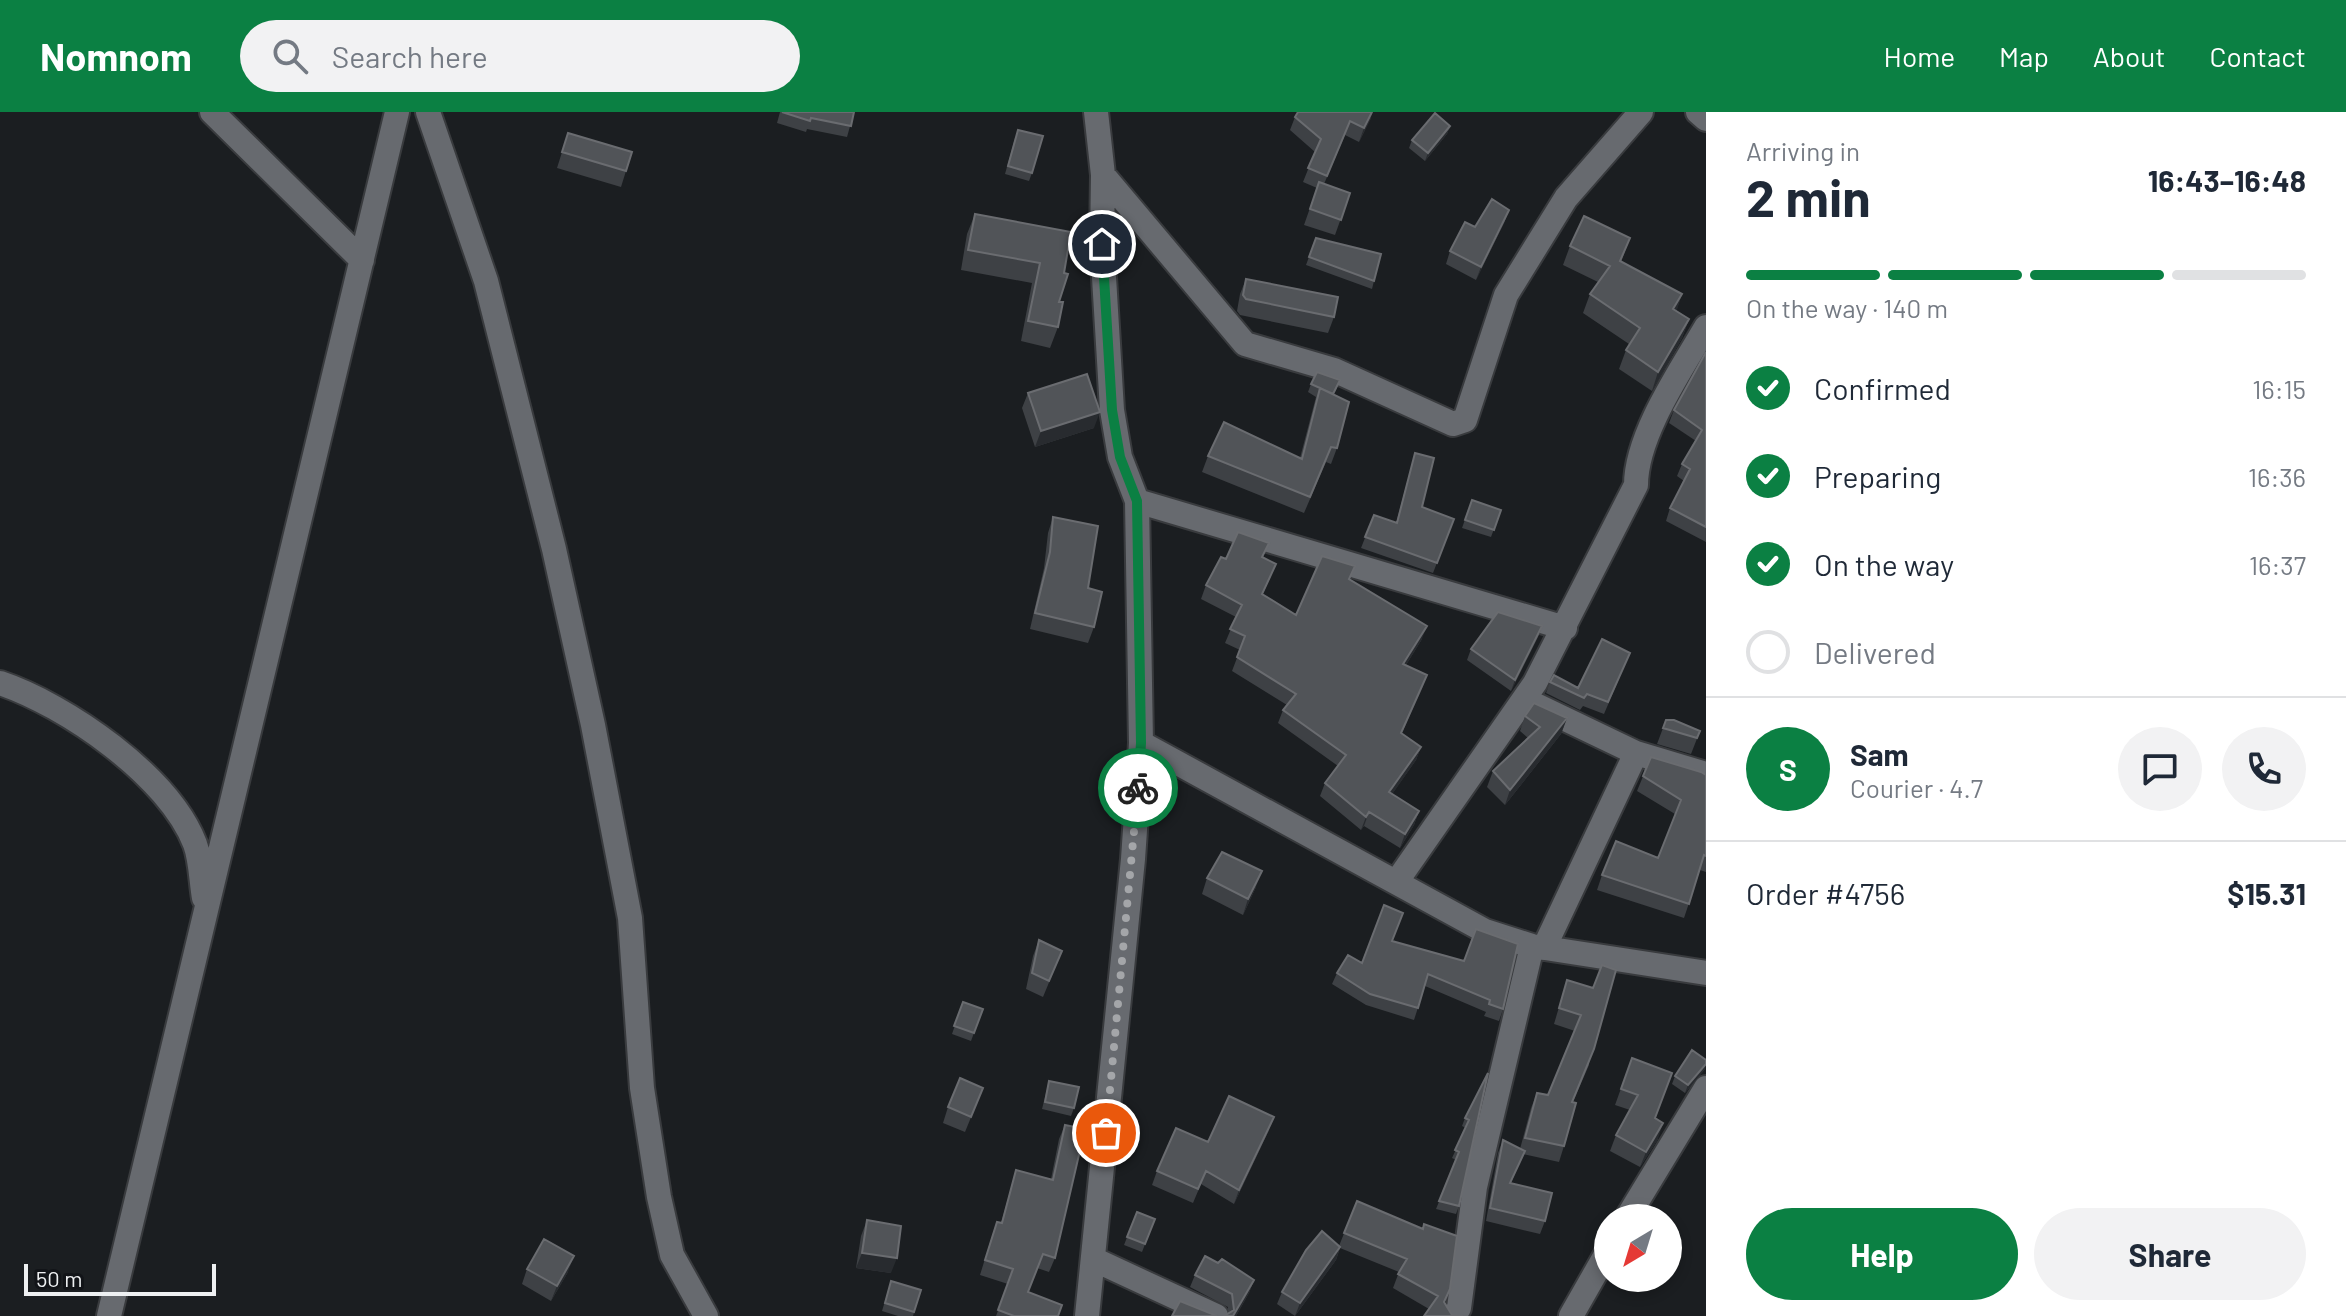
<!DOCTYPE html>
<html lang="en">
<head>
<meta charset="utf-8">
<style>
	body { margin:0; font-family:Barlow,sans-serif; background:#f2f2f3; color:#1f2937; height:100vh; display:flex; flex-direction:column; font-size:30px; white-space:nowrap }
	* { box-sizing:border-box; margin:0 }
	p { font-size:26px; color:#747a83 }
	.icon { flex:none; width:44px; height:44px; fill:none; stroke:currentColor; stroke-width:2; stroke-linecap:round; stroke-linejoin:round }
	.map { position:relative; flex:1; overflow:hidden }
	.drawer { display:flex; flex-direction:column; background:#fff; width:640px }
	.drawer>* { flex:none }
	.needle { width:52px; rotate:218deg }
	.controls { position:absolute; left:1594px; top:1092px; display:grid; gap:16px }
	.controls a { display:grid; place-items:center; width:88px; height:88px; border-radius:50%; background:#fff; box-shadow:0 4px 12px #0003; font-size:40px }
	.scale { position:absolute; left:24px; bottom:20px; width:192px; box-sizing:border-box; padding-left:8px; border:4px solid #eef0f2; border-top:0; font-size:22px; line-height:28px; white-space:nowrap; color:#eef0f2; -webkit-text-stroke:6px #121418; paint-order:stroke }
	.pin { position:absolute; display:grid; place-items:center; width:68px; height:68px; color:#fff; margin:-34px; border:4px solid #fff; border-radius:50%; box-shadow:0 2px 8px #0007 }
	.courier { position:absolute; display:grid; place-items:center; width:80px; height:80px; margin:-40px; border:6px solid #0b8043; border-radius:50%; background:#fff; color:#222; box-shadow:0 2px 10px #0007 }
	.head em { font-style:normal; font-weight:700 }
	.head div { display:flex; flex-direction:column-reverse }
	.head { display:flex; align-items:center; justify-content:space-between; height:136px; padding:0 40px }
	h1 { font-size:52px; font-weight:700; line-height:60px }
	.bar { display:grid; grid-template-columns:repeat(4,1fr); gap:12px 8px; align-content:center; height:96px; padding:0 40px }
	.bar i { height:10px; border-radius:6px; background:#e0e1e3 }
	.bar .on { background:#0b8043 }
	.bar p { grid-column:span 4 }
	.line { display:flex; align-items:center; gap:20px; padding:0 40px; border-top:2px solid #e0e1e3 }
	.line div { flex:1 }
	.round { display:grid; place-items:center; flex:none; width:84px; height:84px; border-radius:42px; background:#f2f2f3 }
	ol { padding:0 40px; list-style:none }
	li { display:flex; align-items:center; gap:24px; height:88px }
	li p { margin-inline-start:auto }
	li .icon { padding:8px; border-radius:50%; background:#0b8043; color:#fff; stroke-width:4 }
	li:last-child { color:#747a83 }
	li i { width:44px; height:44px; border:4px solid #e0e1e3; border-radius:50% }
	.button { display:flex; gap:16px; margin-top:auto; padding:16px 40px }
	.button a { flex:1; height:92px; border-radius:48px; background:#0b8043; color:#fff; font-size:32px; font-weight:700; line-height:92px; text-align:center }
	.button a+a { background:#f2f2f3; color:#1f2937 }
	header { display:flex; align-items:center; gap:48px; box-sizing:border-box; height:112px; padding:0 40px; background:#0b8043; color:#fff }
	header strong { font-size:38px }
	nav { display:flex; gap:44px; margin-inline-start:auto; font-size:28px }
	.search { width:560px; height:72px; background:#f2f2f3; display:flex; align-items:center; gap:20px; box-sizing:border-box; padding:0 28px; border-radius:44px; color:#747a83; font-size:30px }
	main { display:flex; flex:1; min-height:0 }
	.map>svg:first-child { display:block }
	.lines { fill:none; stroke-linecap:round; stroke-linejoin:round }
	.minor-casing { stroke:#393b3e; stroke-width:28 }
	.minor { stroke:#676a6f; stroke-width:24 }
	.wall { fill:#3e4145 }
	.shaded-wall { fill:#282b2f }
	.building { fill:#515458; stroke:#6a6c70; stroke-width:2 }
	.done { stroke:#a4a6a9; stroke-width:8; stroke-dasharray:0 14.4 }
	.route { stroke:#0b8043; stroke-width:10 }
</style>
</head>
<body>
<header>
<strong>Nomnom</strong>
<div class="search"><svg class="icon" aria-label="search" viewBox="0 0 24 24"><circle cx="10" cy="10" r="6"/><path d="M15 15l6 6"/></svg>Search here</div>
<nav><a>Home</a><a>Map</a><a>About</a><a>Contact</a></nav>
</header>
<main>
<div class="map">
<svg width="1706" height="1204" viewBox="0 0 1706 1204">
	<rect width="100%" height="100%" fill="#1b1e21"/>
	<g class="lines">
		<defs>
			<path id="minor" d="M 212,0 L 362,148
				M 428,0 L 486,169 L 554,437 L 593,613 L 630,806 L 642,976 L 659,1085 L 672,1143 L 706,1204
				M 1698,0 L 1706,7
				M 1103,63 L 1245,232 L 1334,258 L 1453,312 L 1465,308 L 1506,183 L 1566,86 L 1641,0
				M 1137,389 L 1565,516
				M 0,571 C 66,593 169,664 195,732 C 201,748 201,769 204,786
				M 1538,594 L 1636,641 L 1706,662
				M 1141,631 L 1485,819 L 1532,834 L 1706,861
				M 1397,769 L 1535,571 L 1636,373 C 1636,323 1681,258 1706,215
				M 1544,836 L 1636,641
				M 1627,1106 L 1706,976
				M 1093,1147 L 1216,1204
				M 109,1204 L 397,0
				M 1087,1204 L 1133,747 L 1141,631 L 1137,389 L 1120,345 L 1112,298 L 1102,132 L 1103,63 L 1096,0
				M 1454,1204 L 1459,1196 L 1475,1075 L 1532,834
				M 1571,1204 L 1608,1139"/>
		</defs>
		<use href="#minor" class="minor-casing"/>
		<use href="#minor" class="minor"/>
	</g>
	<path class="wall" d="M 780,0 L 854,0 L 847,25 L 807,17 L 806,20 L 777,11 Z
		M 1295,5 L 1371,6 L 1359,30 L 1345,23 L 1324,72 L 1350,81 L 1335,123 L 1304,113 L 1317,76 L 1303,70 L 1315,40 L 1290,18 Z
		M 1450,14 L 1447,22 L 1425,49 L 1409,36 L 1412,28 Z
		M 568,21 L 626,59 L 621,75 L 557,56 Z
		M 1015,26 L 1032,61 L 1029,69 L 1005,62 Z
		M 1509,98 L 1504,111 L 1476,168 L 1446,152 L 1450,139 L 1475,115 Z
		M 975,102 L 1071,120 L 1059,190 L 1058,215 L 1050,236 L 1021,229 L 1032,171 L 961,158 L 967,122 Z
		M 1316,126 L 1374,169 L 1372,177 L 1306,153 Z
		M 1630,126 L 1621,150 L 1682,182 L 1676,199 L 1689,207 L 1682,226 L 1652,279 L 1619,257 L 1626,238 L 1629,232 L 1583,201 L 1590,182 L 1598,170 L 1563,153 L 1570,134 Z
		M 1246,167 L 1334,205 L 1328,221 L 1240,203 L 1237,199 L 1240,182 Z
		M 1706,240 L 1706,430 L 1666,409 L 1670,396 L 1684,369 L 1677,364 L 1682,352 L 1696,329 L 1669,311 L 1674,298 Z
		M 1311,272 L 1337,276 L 1334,282 L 1337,336 L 1331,352 L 1326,350 L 1304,401 L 1202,360 L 1208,344 L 1300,346 L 1316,285 L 1308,280 Z
		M 1028,281 L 1094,316 L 1035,335 L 1022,296 Z
		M 1415,341 L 1422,395 L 1454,407 L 1433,461 L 1361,436 L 1374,403 L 1396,411 Z
		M 1472,388 L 1501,398 L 1491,425 L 1462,416 Z
		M 1053,405 L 1088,476 L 1094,515 L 1088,531 L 1030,517 L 1044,456 L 1048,421 Z
		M 1263,446 L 1276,452 L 1263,482 L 1296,503 L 1350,468 L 1422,527 L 1406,553 L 1427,563 L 1402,621 L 1421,635 L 1416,648 L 1392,682 L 1419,699 L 1414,713 L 1400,736 L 1364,714 L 1361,718 L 1320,684 L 1325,671 L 1338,654 L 1278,611 L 1283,598 L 1287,593 L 1232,559 L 1240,538 L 1225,531 L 1236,505 L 1201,487 L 1206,473 L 1226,447 Z
		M 1542,514 L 1538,525 L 1511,579 L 1467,548 L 1471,537 Z
		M 1630,541 L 1604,602 L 1583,594 L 1580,598 L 1546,581 L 1550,570 L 1578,576 Z
		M 1525,604 L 1567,606 L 1561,622 L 1505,693 L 1487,675 L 1493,659 L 1528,626 L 1520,619 Z
		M 1666,608 L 1700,619 L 1691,642 L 1657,632 Z
		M 1651,645 L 1706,663 L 1706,760 L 1700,758 L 1684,806 L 1597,778 L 1602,763 L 1658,746 L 1675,702 L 1637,679 Z
		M 1207,766 L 1256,775 L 1243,803 L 1202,782 Z
		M 1039,828 L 1062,839 L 1043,885 L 1026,877 L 1033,844 Z
		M 1392,829 L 1464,849 L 1503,897 L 1499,909 L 1484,904 L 1486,900 L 1425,874 L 1414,908 L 1366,893 L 1332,872 L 1337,861 L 1362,851 Z
		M 1567,868 L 1593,876 L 1589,953 L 1573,990 L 1564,1034 L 1559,1050 L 1523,1042 L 1511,1071 L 1545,1109 L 1540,1122 L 1486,1109 L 1498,1041 L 1503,1028 L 1520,1037 L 1531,996 L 1537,981 L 1548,983 L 1575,919 L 1554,912 Z
		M 963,890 L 983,897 L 971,929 L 952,922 Z
		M 1632,946 L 1655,1006 L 1658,1027 L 1640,1055 L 1610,1039 L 1616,1023 L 1630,998 L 1615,993 Z
		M 1705,957 L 1685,981 L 1672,972 L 1675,964 Z
		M 1488,961 L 1459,1094 L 1456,1102 L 1436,1097 L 1456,1048 L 1452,1046 L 1466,1016 L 1462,1014 L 1465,1006 Z
		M 1049,969 L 1074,996 L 1071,1004 L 1042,997 Z
		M 983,976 L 965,1020 L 943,1011 L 948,995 Z
		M 1065,1013 L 1055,1146 L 1049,1160 L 1037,1156 L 1028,1180 L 1058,1204 L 996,1204 L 1008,1172 L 980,1163 L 992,1124 L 997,1110 L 1001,1111 L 1016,1058 L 1051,1067 L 1059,1027 Z
		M 1269,1018 L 1234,1092 L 1201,1072 L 1193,1091 L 1152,1073 L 1157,1059 L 1208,1030 Z
		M 1357,1089 L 1450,1177 L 1424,1204 L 1429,1197 L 1393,1176 L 1399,1160 L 1340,1136 L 1336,1148 L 1295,1204 L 1277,1192 L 1282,1180 L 1339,1134 Z
		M 1137,1100 L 1155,1107 L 1142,1140 L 1124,1133 Z
		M 867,1108 L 891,1161 L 856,1156 L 861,1124 Z
		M 1218,1151 L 1254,1168 L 1249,1181 L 1236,1204 L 1228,1202 L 1228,1195 L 1190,1175 L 1195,1163 Z
		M 527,1157 L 568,1160 L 551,1189 L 522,1172 Z
		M 891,1169 L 921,1178 L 913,1204 L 898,1204 L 882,1199 Z"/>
	<path class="shaded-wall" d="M 1372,0 L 1371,6 L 1359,30 L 1364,16 Z
		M 1450,14 L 1447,22 L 1425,49 L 1428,41 Z
		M 1509,98 L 1504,111 L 1476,168 L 1481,155 Z
		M 1682,182 L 1676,201 L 1673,197 Z
		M 1689,207 L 1682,226 L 1652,279 L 1658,260 Z
		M 1100,300 L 1094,316 L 1035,335 L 1041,319 Z
		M 1427,514 L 1422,527 L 1398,566 L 1403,552 Z
		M 1542,514 L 1538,525 L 1511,579 L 1515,568 Z
		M 1427,563 L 1422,577 L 1396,634 L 1401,621 Z
		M 1567,606 L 1561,622 L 1505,693 L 1510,678 Z
		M 1421,635 L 1416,648 L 1384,694 L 1389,680 Z
		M 1419,699 L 1414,713 L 1400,736 L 1405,722 Z
		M 1369,700 L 1364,714 L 1361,718 L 1366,705 Z
		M 1262,759 L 1256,775 L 1243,803 L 1248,787 Z
		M 1706,952 L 1705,957 L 1685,981 L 1688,973 Z
		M 1274,1005 L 1269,1018 L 1234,1092 L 1239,1078 Z
		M 1663,1011 L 1658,1027 L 1640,1055 L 1646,1040 Z
		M 1340,1135 L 1336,1148 L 1295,1204 L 1300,1191 Z
		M 862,1141 L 897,1146 L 891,1161 L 856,1156 Z
		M 574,1144 L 568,1160 L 551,1189 L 557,1174 Z
		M 1254,1168 L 1249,1181 L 1236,1204 L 1233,1204 Z"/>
	<path class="building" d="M 782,0 L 854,0 L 851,14 L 811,6 L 810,9 Z
		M 1298,0 L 1372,0 L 1364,16 L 1350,9 L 1327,64 L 1308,56 L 1321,27 L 1295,5 Z
		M 1435,1 L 1450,14 L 1428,41 L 1412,28 Z
		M 1018,18 L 1043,24 L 1032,61 L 1008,54 Z
		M 568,21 L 632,40 L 626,59 L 562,40 Z
		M 1319,70 L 1350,81 L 1341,108 L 1310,97 Z
		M 1492,87 L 1509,98 L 1481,155 L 1450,139 L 1465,110 L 1475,115 Z
		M 975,102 L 1071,120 L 1064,161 L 1068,162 L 1059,190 L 1063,190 L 1058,215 L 1028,209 L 1040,151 L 968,138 Z
		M 1584,104 L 1630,126 L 1620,149 L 1682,182 L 1673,197 L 1689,207 L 1658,260 L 1626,238 L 1640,216 L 1590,182 L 1610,154 L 1570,134 Z
		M 1316,126 L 1381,142 L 1374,169 L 1309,145 Z
		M 1246,167 L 1338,185 L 1334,205 L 1246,187 L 1243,183 Z
		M 1706,240 L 1706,415 L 1670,396 L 1690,357 L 1682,352 L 1702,318 L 1674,298 Z
		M 1317,260 L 1340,268 L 1333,282 L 1311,272 Z
		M 1087,262 L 1100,300 L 1041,319 L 1028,281 Z
		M 1320,276 L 1349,290 L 1337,336 L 1331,335 L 1310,385 L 1208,344 L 1224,310 L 1302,347 Z
		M 1415,341 L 1434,346 L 1422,395 L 1454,407 L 1437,451 L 1365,425 L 1374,403 L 1397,411 Z
		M 1472,388 L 1501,398 L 1494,418 L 1465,408 Z
		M 1053,405 L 1098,414 L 1088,476 L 1102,480 L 1094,515 L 1035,501 L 1050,440 Z
		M 1238,420 L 1269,431 L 1262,445 L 1276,452 L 1262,482 L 1296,503 L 1322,444 L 1355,454 L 1349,467 L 1427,514 L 1403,552 L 1427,563 L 1401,621 L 1421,635 L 1389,680 L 1419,699 L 1405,722 L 1369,700 L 1366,705 L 1325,671 L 1346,643 L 1283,598 L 1296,582 L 1237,545 L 1245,524 L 1230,517 L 1242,493 L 1206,473 L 1221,445 L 1226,447 Z
		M 1498,500 L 1542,514 L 1515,568 L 1471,537 Z
		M 1602,527 L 1630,541 L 1608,590 L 1587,582 L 1584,586 L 1550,570 L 1554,563 L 1578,576 Z
		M 1534,591 L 1567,606 L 1510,678 L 1493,659 L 1540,615 L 1525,604 Z
		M 1666,608 L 1674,608 L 1700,619 L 1697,626 L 1663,616 Z
		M 1651,645 L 1701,660 L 1706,663 L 1706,744 L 1704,743 L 1689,792 L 1602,763 L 1616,729 L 1658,746 L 1681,688 L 1643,664 Z
		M 1222,740 L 1262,759 L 1248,787 L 1207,766 Z
		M 1384,793 L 1403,801 L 1392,829 L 1464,849 L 1476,817 L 1518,832 L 1503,897 L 1489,892 L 1490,888 L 1428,862 L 1418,896 L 1370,882 L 1337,861 L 1348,843 L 1362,851 Z
		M 1039,828 L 1062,839 L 1049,869 L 1032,861 Z
		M 1602,853 L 1616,858 L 1594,937 L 1572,990 L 1576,991 L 1564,1034 L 1525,1026 L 1537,981 L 1548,983 L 1581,903 L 1559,896 L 1567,868 L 1593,876 Z
		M 963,890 L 983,897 L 974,921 L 954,914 Z
		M 1692,938 L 1706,948 L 1706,952 L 1688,973 L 1675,964 Z
		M 1632,946 L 1672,961 L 1655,1006 L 1663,1011 L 1646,1040 L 1616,1023 L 1638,983 L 1621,977 Z
		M 1488,961 L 1459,1094 L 1439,1089 L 1459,1040 L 1455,1038 L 1469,1008 L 1465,1006 Z
		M 960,966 L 983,976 L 971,1005 L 948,995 Z
		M 1049,969 L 1079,975 L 1074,996 L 1045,990 Z
		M 1229,984 L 1274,1005 L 1239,1078 L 1206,1059 L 1198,1077 L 1157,1059 L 1176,1016 L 1208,1030 Z
		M 1065,1013 L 1085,1017 L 1055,1146 L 1043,1142 L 1028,1180 L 1062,1193 L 1058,1204 L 1014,1204 L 998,1198 L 1013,1157 L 985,1148 L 997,1110 L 1002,1111 L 1016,1058 L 1053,1068 Z
		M 1503,1028 L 1525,1039 L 1510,1071 L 1552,1081 L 1545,1109 L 1490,1096 Z
		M 1357,1089 L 1423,1117 L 1424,1112 L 1457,1124 L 1450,1177 L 1444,1190 L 1452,1203 L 1463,1204 L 1424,1204 L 1438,1184 L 1398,1162 L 1407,1147 L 1344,1121 Z
		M 1137,1100 L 1155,1107 L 1145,1132 L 1127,1125 Z
		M 867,1108 L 901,1114 L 897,1146 L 862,1141 Z
		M 1322,1119 L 1340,1135 L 1300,1191 L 1282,1180 L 1306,1138 Z
		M 544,1127 L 574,1144 L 557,1174 L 527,1157 Z
		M 1205,1144 L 1218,1151 L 1222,1147 L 1254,1168 L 1233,1204 L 1224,1204 L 1234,1198 L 1232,1182 L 1195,1163 Z
		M 891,1169 L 921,1178 L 914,1200 L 885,1191 Z
		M 1180,1189 L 1217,1204 L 1172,1204 Z"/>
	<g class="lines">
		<path class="done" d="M 1106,1021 L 1138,676"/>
		<path class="route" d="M 1102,132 L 1112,298 L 1120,345 L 1137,389 L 1141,631 L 1138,676"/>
	</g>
</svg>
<div class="controls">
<a><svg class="needle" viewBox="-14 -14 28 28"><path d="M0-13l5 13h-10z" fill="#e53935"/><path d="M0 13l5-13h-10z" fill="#747a83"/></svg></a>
</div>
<div class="scale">50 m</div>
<div class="pin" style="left:1106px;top:1021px;background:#ea580c"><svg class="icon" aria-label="bag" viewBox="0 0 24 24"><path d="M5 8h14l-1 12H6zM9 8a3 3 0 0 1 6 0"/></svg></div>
<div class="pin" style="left:1102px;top:132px;background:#1f2937"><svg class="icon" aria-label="home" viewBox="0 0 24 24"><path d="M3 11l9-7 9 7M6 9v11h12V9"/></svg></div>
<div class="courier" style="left:1138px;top:676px"><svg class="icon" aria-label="bike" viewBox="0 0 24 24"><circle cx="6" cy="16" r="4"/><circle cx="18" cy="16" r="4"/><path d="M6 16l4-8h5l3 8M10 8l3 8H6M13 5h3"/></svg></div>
</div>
<section class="drawer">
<div class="head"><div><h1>2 min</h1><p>Arriving in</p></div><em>16:43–16:48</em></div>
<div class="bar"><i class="on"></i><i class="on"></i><i class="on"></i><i></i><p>On the way · 140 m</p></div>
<ol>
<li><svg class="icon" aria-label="check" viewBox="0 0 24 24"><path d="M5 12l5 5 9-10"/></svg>Confirmed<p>16:15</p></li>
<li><svg class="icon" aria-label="check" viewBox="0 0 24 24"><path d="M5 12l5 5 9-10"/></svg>Preparing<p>16:36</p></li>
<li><svg class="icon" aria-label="check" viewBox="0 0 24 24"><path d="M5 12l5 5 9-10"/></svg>On the way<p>16:37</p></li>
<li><i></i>Delivered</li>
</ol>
<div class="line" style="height:144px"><b class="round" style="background:#0b8043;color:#fff">S</b><div><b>Sam</b><p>Courier · 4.7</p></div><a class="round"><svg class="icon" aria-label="chat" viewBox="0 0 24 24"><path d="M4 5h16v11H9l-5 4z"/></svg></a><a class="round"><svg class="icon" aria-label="phone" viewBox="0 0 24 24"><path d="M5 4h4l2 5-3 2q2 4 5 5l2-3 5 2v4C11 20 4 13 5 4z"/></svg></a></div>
<div class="line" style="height:104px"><div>Order #4756</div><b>$15.31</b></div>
<div class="button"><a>Help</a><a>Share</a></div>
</section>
</main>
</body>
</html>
